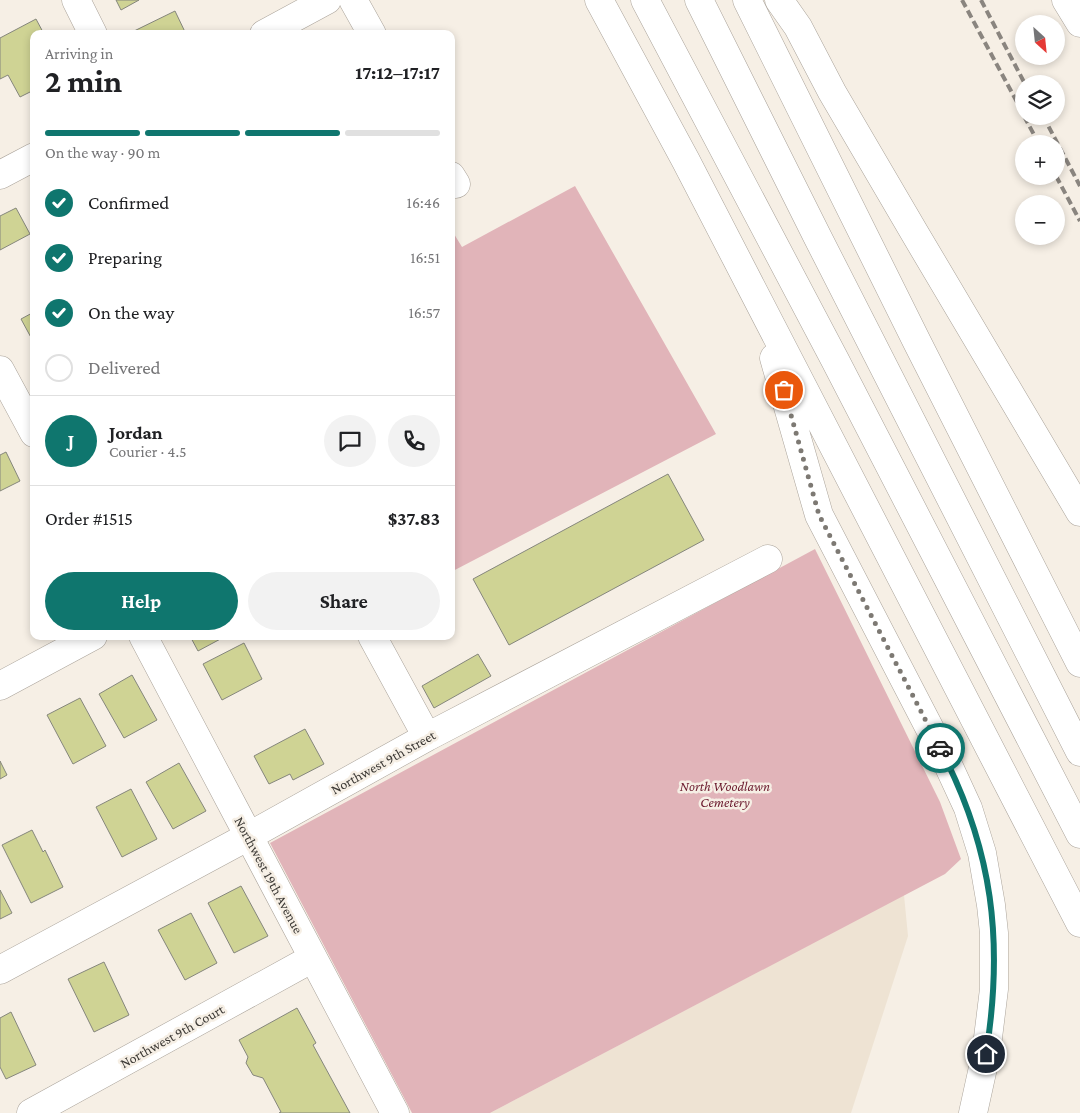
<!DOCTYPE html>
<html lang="en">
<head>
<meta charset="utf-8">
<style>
	body { margin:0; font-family:"Crimson Pro",serif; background:#f2f2f2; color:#202124; height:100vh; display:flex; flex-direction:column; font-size:19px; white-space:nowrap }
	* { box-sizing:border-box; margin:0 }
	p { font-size:16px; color:#757577 }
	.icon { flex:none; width:28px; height:28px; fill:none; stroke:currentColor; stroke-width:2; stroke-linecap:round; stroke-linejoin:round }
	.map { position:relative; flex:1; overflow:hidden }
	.details { position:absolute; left:30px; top:30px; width:425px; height:610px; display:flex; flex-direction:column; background:#fff; border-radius:10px; box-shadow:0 2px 8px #0003 }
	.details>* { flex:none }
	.needle { width:32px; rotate:153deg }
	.buttons { position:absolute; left:1015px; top:15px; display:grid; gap:10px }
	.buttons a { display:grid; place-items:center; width:50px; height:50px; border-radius:50%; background:#fff; box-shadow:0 2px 8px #0003; font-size:25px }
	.pin { position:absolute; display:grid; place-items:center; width:42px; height:42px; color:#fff; margin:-21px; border:2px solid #fff; border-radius:50%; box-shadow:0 1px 5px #0007 }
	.courier { position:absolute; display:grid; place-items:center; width:50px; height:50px; margin:-25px; border:4px solid #0f766e; border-radius:50%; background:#fff; color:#222; box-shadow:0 1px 6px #0007 }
	.summary em { font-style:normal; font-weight:700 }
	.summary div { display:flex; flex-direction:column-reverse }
	.summary { display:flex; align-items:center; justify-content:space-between; height:85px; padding:0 15px }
	h1 { font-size:32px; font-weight:700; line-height:38px }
	.bar { display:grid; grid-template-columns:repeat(4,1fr); gap:8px 5px; align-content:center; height:60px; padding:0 15px }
	.bar i { height:6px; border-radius:4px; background:#e0e0e0 }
	.bar .selected { background:#0f766e }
	.bar p { grid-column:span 4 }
	.line { display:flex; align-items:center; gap:12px; padding:0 15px; border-top:1px solid #e0e0e0 }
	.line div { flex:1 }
	.round { display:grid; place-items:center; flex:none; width:52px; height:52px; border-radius:26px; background:#f2f2f2 }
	ol { padding:0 15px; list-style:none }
	li { display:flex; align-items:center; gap:15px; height:55px }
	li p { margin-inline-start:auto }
	li .icon { padding:5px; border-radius:50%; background:#0f766e; color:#fff; stroke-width:4 }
	li:last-child { color:#757577 }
	li i { width:28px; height:28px; border:2px solid #e0e0e0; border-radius:50% }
	.action { display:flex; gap:10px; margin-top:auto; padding:10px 15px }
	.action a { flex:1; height:58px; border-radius:30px; background:#0f766e; color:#fff; font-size:20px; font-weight:700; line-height:58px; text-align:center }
	.action a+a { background:#f2f2f2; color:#202124 }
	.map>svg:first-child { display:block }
	.built { fill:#eee3d3 }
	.green { fill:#e1b4b9 }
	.building { fill:#cfd394; stroke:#85867c }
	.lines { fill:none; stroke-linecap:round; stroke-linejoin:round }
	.minor-casing { stroke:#aaa39a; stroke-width:29 }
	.highway-casing { stroke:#aaa39a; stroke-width:29 }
	.minor { stroke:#fff; stroke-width:28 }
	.highway { stroke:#fff; stroke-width:28 }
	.rail { stroke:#8a857f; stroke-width:4; stroke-dasharray:8 4; stroke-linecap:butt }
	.done { stroke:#7d7973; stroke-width:5; stroke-dasharray:0 9 }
	.route { stroke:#0f766e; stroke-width:6 }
	.labels { text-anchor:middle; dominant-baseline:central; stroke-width:5; stroke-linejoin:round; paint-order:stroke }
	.street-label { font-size:14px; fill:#3c3935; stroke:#f6efe5 }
	.park-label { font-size:14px; font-style:italic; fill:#6d1d30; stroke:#f6efe5 }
</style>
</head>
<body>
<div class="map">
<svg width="1080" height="1113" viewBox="0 0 1080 1113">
	<rect width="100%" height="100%" fill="#f6efe5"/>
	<path class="built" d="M 904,895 L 908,936 L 851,1113 L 490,1113 Z"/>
	<path class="green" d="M 575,186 L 716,434 L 451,572 L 451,229 L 462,247 Z
		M 815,549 L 940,802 L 961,859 L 945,874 L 490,1113 L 412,1113 L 270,843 Z"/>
	<path class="building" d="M 116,0 L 139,0 L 121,10 Z
		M 175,11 L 186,34 L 130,34 L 130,33 Z
		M 36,19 L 44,34 L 34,34 L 34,90 L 20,97 L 8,75 L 0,79 L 0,38 Z
		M 16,208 L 30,234 L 0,250 L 0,216 Z
		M 34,312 L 34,343 L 21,319 Z
		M 6,452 L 20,481 L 0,491 L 0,455 Z
		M 668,474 L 704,540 L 509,645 L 473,579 Z
		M 190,636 L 226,636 L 198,651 Z
		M 244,643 L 262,679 L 222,700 L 203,664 Z
		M 478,654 L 491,676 L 434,708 L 422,686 Z
		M 132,675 L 157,720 L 124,738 L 99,694 Z
		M 80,698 L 106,746 L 73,764 L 47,715 Z
		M 305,729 L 324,764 L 293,780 L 290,774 L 269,784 L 254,756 Z
		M 0,761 L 7,775 L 0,779 Z
		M 179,763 L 206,811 L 173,829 L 146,782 Z
		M 131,789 L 157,839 L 122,857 L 96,807 Z
		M 32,830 L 43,852 L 45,850 L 63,887 L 31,903 L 2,845 Z
		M 241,886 L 268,936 L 234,953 L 208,903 Z
		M 0,890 L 12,913 L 0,919 Z
		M 191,913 L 217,963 L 185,980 L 158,930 Z
		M 104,962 L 129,1015 L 94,1032 L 68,979 Z
		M 297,1008 L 316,1043 L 313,1045 L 350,1113 L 279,1113 L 281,1112 L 263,1078 L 253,1075 L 246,1063 L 248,1057 L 239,1040 Z
		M 11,1012 L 36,1065 L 6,1079 L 0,1067 L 0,1018 Z"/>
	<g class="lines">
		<defs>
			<path id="minor" d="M 76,0 L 93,34
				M 353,0 L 372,34
				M 1066,0 L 1080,23
				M 264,34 L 327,0
				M 0,175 L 34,157
				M 451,176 L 456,184
				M 0,370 L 34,433
				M 143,636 L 395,1113
				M 372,636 L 427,737
				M 0,686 L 93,636
				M 0,970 L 249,836 L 427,737 L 768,559
				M 31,1113 L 313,958"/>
			<path id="highway" d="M 599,0 L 686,161 L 1080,923
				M 645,0 L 835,360 L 1080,834
				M 699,0 L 817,236 L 1080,752
				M 747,0 L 917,342 L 1080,663
				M 779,0 L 798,27 L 832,92 L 914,232 L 1080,512
				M 774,358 L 819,515 L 944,756 L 968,808 L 982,853 L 991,905 L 994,933 L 994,989 L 986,1054 L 973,1113"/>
		</defs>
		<use href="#minor" class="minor-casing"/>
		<use href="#highway" class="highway-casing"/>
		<use href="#minor" class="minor"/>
		<use href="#highway" class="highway"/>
		<path class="rail" d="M 962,0 L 1024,115
			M 981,0 L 1025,84
			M 1024,116 L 1039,144
			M 1043,116 L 1080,186
			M 1056,176 L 1080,221"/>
	</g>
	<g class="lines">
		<path class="done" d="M 784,390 L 819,515 L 940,748"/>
		<path class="route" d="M 940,748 C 993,849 1004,942 986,1054"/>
	</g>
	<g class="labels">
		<g class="street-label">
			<text transform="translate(383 762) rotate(-29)">Northwest 9th Street</text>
			<text transform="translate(269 875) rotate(62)">Northwest 19th Avenue</text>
			<text transform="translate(172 1036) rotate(-29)">Northwest 9th Court</text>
		</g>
		<g class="park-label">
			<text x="725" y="786">North Woodlawn<tspan x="725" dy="16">Cemetery</tspan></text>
		</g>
	</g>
</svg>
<div class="buttons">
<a><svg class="needle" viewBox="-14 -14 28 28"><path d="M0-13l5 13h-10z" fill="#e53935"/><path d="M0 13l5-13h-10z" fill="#757577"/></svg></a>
<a><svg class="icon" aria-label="layers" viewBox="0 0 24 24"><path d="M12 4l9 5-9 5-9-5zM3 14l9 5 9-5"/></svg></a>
<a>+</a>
<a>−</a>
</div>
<div class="pin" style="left:784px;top:390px;background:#ea580c"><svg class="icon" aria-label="bag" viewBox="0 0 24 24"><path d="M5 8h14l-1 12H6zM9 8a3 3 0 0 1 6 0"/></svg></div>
<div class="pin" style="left:986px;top:1054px;background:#1f2937"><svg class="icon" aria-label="home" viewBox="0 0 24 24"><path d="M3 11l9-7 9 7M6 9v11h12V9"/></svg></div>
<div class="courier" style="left:940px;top:748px"><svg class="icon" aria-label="car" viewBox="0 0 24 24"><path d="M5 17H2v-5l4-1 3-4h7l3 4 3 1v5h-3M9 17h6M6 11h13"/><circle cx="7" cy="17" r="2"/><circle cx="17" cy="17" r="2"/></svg></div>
<section class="details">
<div class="summary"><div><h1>2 min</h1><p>Arriving in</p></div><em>17:12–17:17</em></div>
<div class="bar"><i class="selected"></i><i class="selected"></i><i class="selected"></i><i></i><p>On the way · 90 m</p></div>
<ol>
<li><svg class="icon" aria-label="check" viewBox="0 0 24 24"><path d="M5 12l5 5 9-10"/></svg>Confirmed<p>16:46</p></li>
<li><svg class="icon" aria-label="check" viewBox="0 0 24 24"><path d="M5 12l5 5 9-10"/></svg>Preparing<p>16:51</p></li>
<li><svg class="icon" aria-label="check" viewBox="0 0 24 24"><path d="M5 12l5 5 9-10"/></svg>On the way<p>16:57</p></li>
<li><i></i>Delivered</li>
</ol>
<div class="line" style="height:90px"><b class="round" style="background:#0f766e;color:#fff">J</b><div><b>Jordan</b><p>Courier · 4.5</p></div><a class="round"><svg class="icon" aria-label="chat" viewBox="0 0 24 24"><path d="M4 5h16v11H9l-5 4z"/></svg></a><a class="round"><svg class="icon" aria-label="phone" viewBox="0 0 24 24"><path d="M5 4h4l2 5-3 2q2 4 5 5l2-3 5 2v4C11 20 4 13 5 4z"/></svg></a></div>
<div class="line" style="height:65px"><div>Order #1515</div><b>$37.83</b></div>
<div class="action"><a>Help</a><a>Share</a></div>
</section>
</div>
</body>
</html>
